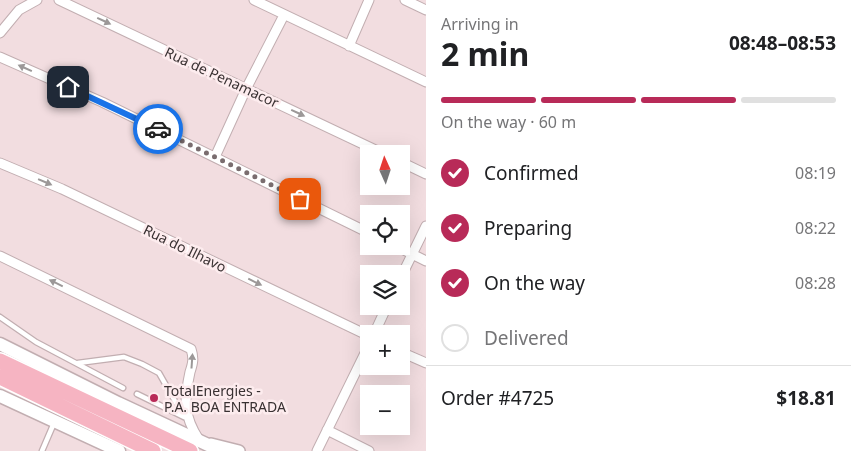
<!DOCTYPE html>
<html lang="en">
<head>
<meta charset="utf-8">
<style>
	body { margin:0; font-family:"Noto Sans",sans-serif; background:#f2f2f2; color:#202124; height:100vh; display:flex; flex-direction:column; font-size:19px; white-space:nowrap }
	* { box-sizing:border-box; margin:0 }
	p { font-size:16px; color:#757577 }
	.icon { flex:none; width:28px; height:28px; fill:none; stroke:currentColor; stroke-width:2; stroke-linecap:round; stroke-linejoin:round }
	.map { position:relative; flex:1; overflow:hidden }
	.panel { display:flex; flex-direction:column; background:#fff; width:425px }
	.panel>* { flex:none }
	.needle { width:32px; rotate:357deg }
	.tools { position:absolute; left:360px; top:145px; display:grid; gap:10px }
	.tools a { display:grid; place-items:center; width:50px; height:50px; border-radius:0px; background:#fff; box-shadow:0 5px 20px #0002; font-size:25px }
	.pin { position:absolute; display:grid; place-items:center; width:42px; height:42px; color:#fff; margin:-21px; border-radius:10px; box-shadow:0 2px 8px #0006 }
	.courier { position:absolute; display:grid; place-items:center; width:50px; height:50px; margin:-25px; border:4px solid #1a73e8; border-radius:50%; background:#fff; color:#222; box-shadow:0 1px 6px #0007 }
	.overview em { font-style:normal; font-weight:700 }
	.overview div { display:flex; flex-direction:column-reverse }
	.overview { display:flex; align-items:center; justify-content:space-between; height:85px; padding:0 15px }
	h1 { font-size:32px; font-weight:700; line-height:38px }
	.bar { display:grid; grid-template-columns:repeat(4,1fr); gap:8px 5px; align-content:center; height:60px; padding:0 15px }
	.bar i { height:6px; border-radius:4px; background:#e0e0e0 }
	.bar .selected { background:#b82a58 }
	.bar p { grid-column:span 4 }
	.line { display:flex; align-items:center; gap:12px; padding:0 15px; border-top:1px solid #e0e0e0 }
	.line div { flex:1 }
	ol { padding:0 15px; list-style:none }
	li { display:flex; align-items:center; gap:15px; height:55px }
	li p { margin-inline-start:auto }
	li .icon { padding:5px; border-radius:50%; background:#b82a58; color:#fff; stroke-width:4 }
	li:last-child { color:#757577 }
	li i { width:28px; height:28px; border:2px solid #e0e0e0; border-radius:50% }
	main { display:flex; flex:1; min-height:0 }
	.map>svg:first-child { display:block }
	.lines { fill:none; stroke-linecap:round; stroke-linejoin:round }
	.service-casing { stroke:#c2aeb1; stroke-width:7 }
	.minor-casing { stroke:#c2aeb1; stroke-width:11 }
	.tertiary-casing { stroke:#c2aeb1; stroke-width:14 }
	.secondary-casing { stroke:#c2aeb1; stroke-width:15 }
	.trunk-casing { stroke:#fff; stroke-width:18 }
	.service { stroke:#fff; stroke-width:4.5 }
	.minor { stroke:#fff; stroke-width:9 }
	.tertiary { stroke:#fff; stroke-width:11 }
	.secondary { stroke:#fff; stroke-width:12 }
	.trunk { stroke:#f6b4c2; stroke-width:15 }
	.oneway { fill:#9c9898 }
	.done { stroke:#7a6d6f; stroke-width:5; stroke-dasharray:0 9 }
	.route { stroke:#1a73e8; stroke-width:6 }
	.poi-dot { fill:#b82a58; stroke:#fdecee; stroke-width:2 }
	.labels { text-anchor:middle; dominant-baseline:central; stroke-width:5; stroke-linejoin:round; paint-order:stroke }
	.street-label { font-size:14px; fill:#393132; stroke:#fdecee }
	.poi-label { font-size:14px; fill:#393132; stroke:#fdecee; text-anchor:start }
</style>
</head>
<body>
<main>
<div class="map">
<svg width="426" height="451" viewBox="0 0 426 451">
	<rect width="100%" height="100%" fill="#f2dde0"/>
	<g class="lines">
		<defs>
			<path id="service" d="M 0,317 L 36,342 L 123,388
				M 78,363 L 124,357 L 142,364 L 159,373 L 184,417
				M 137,394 L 184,417
				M 42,451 L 54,423"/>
			<path id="minor" d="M 59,0 L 384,154
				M 254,0 L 426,82
				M 405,0 L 426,10
				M 0,33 L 19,10 L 37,0
				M 349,46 L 369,0
				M 0,57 L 102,102 L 369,233
				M 215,157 L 246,89 L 284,15
				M 401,162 L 426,174
				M 0,163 L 62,189 L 369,336
				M 396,246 L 426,261
				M 0,256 L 191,349 C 194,358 193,363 190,372 C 184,400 183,415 199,440
				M 401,277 L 426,226
				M 374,334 L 387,306
				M 401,352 L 426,363
				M 327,430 L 369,451
				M 317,451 L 369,345"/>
			<path id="tertiary" d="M 211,444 L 239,451"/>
			<path id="secondary" d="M 0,344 L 118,403 L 221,451
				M 0,396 L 119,451"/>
			<path id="trunk" d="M 0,361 L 190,451
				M 0,377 L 153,451"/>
		</defs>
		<use href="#service" class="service-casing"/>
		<use href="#minor" class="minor-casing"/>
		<use href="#tertiary" class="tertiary-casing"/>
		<use href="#secondary" class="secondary-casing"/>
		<use href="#trunk" class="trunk-casing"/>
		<use href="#service" class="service"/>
		<use href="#minor" class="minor"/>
		<use href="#tertiary" class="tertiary"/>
		<use href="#secondary" class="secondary"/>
		<use href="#trunk" class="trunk"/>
	</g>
	<defs><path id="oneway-solid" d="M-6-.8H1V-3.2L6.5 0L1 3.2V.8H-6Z" transform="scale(1.25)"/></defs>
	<g class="oneway">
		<use href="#oneway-solid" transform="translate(104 21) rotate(25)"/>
		<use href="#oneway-solid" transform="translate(25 68) rotate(-156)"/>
		<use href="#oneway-solid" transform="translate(298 113) rotate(25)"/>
		<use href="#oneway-solid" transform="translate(45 182) rotate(23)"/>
		<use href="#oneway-solid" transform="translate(255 282) rotate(26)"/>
		<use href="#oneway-solid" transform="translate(56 283) rotate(-154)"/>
		<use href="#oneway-solid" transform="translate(192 361) rotate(-86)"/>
	</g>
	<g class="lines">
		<path class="done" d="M 158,129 L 300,199"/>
		<path class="route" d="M 68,87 L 158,129"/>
	</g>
	<circle class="poi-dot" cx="154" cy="398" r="5"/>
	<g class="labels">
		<g class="street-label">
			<text transform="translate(222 77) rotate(25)">Rua de Penamacor</text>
			<text transform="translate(185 248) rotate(26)">Rua do Ilhavo</text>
		</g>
		<g class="poi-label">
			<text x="164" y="390">TotalEnergies -<tspan x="164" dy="16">P.A. BOA ENTRADA</tspan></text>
		</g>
	</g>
</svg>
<div class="tools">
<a><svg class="needle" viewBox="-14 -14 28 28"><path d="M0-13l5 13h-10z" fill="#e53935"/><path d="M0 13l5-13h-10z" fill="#757577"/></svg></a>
<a><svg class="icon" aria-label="locate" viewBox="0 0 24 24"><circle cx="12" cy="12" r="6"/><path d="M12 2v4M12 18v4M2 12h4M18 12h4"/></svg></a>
<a><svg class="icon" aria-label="layers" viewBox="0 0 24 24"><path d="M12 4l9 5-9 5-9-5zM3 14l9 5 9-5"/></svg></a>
<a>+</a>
<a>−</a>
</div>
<div class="pin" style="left:300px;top:199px;background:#ea580c"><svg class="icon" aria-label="bag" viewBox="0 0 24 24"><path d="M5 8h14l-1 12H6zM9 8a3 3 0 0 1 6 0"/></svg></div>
<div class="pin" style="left:68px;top:87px;background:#1f2937"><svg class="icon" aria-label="home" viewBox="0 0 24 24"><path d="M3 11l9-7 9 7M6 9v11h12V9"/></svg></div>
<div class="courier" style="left:158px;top:129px"><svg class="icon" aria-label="car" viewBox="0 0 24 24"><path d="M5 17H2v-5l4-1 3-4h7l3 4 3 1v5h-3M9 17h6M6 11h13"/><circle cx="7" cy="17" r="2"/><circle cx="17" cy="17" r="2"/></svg></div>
</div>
<section class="panel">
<div class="overview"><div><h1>2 min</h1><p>Arriving in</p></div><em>08:48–08:53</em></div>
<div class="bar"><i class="selected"></i><i class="selected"></i><i class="selected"></i><i></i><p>On the way · 60 m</p></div>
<ol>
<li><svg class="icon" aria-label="check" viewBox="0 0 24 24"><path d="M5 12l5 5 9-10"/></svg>Confirmed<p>08:19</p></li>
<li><svg class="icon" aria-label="check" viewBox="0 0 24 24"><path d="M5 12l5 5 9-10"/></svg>Preparing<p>08:22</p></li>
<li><svg class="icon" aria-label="check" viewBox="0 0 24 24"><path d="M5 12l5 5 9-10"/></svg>On the way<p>08:28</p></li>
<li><i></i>Delivered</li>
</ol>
<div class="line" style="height:65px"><div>Order #4725</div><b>$18.81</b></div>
</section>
</main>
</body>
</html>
